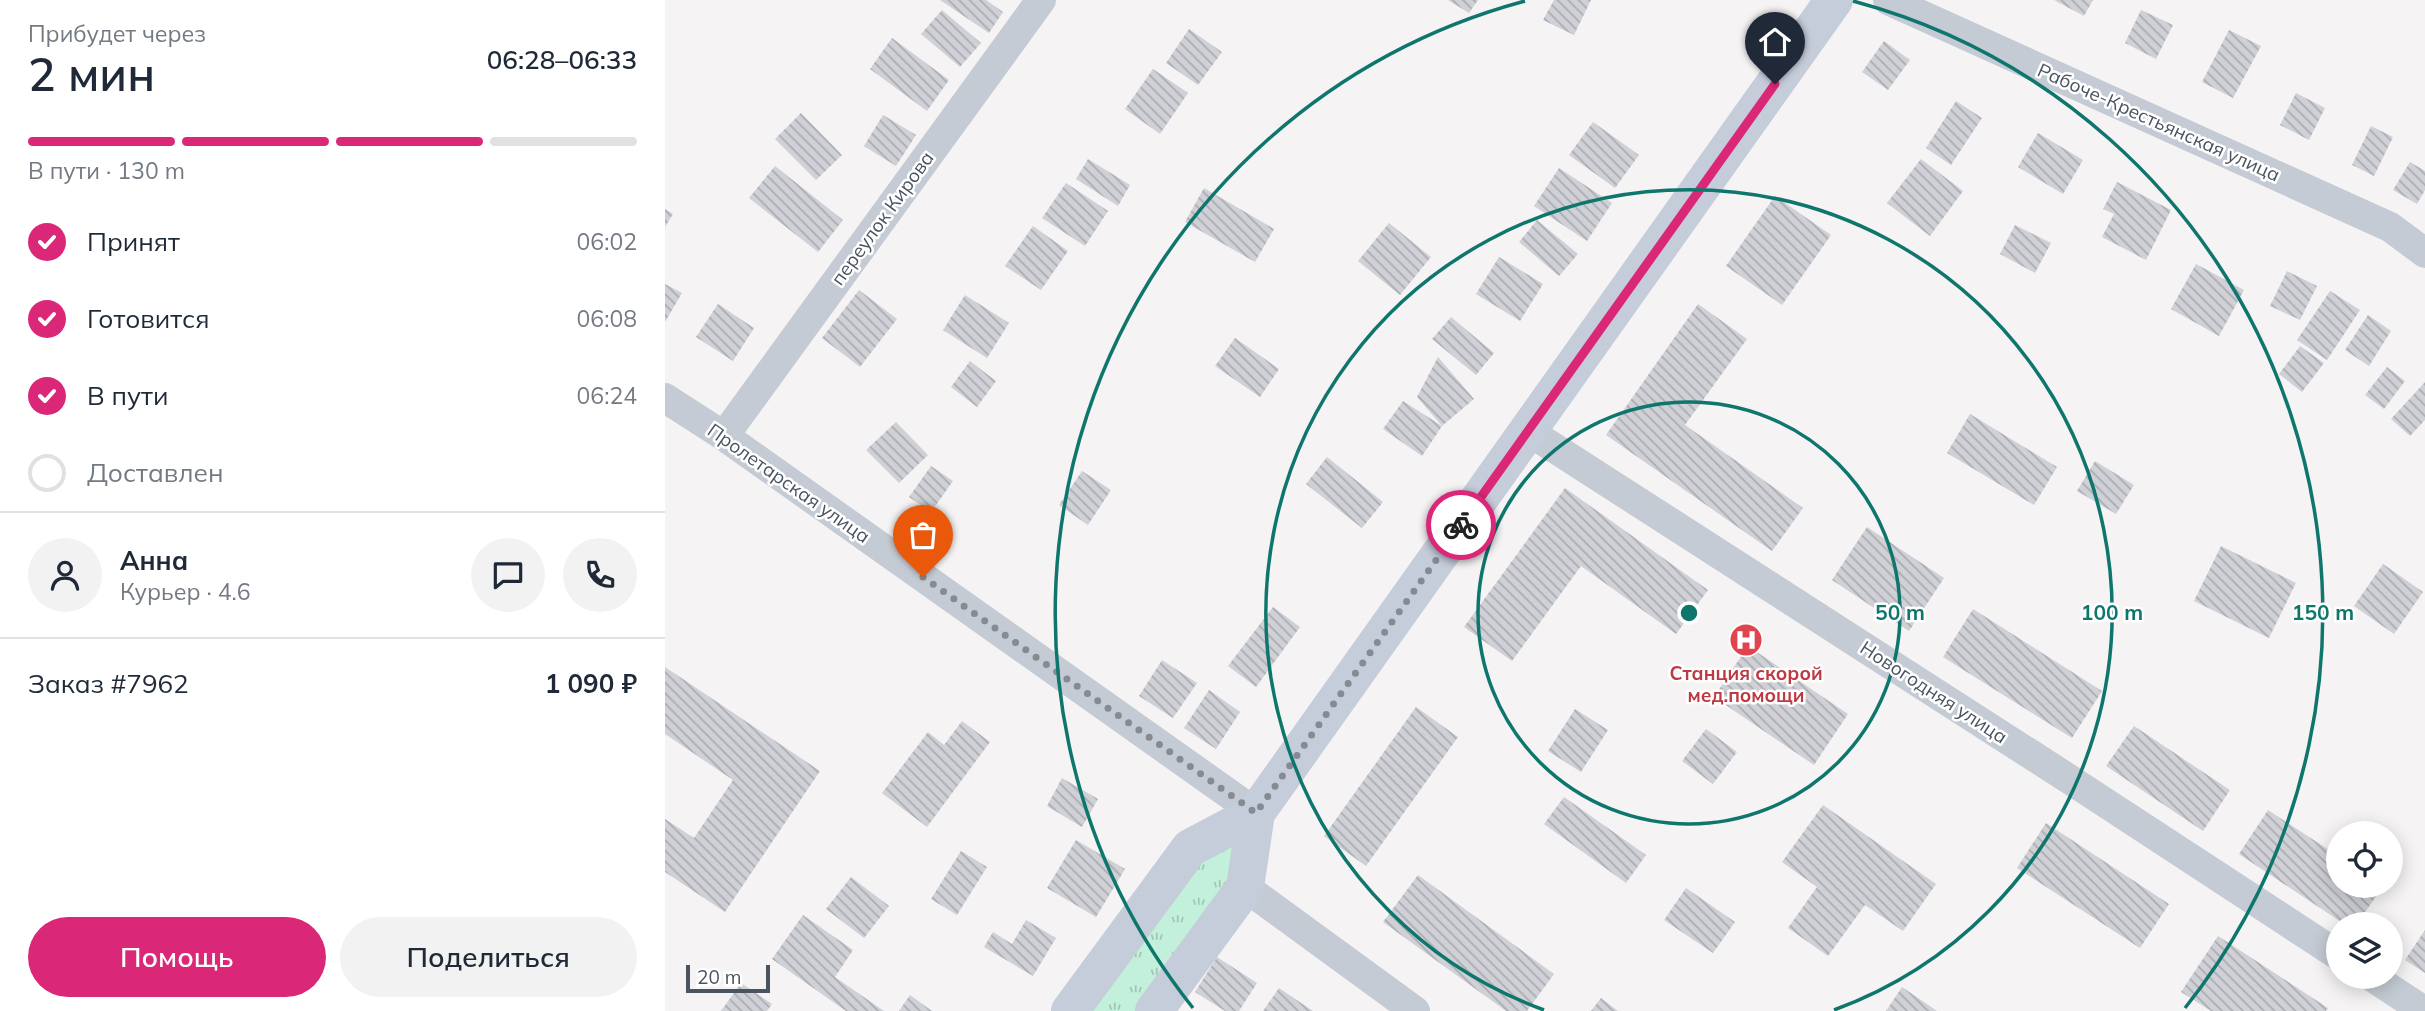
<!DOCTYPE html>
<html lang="ru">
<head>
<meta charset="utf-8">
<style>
	body { margin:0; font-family:Mulish,sans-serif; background:#f2f2f3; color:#1f2937; height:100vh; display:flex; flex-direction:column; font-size:26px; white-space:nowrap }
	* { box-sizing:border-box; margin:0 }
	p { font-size:23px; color:#747a83 }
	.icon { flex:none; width:38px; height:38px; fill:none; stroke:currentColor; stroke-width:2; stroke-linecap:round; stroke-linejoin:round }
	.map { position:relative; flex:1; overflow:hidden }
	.sheet { display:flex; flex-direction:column; background:#fff; width:665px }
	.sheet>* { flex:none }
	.controls { position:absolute; left:1661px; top:821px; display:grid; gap:14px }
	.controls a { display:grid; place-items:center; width:77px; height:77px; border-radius:50%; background:#fff; box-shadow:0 4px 18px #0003; font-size:35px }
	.scale { position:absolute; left:21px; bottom:18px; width:84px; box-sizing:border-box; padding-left:7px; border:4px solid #4a5360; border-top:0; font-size:19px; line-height:24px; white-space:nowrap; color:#4a5360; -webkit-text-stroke:5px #fff; paint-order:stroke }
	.pin { position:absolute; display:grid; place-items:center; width:60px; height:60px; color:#fff; margin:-72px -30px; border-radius:50% 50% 50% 0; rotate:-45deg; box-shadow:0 0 7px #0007 }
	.pin .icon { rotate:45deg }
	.courier { position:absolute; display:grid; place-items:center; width:70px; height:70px; margin:-35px; border:5px solid #db2777; border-radius:50%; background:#fff; color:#222; box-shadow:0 2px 9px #0007 }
	.summary em { font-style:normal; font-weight:600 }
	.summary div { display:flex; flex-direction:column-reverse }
	.summary { display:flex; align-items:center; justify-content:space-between; height:119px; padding:0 28px }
	h1 { font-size:46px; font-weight:600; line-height:52px }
	.bar { display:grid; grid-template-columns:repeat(4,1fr); gap:10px 7px; align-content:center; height:84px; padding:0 28px }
	.bar i { height:9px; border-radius:5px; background:#e0e1e3 }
	.bar .on { background:#db2777 }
	.bar p { grid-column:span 4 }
	.line { display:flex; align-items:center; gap:18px; padding:0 28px; border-top:2px solid #e0e1e3 }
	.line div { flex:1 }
	.round { display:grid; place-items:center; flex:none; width:74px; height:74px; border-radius:37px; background:#f2f2f3 }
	ol { padding:0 28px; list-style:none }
	li { display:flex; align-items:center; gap:21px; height:77px }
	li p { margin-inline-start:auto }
	li .icon { padding:7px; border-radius:50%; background:#db2777; color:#fff; stroke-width:4 }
	li:last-child { color:#747a83 }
	li i { width:38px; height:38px; border:4px solid #e0e1e3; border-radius:50% }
	.action { display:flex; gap:14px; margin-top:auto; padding:14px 28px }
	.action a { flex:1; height:80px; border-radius:42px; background:#db2777; color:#fff; font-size:28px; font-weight:600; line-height:80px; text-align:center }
	.action a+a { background:#f2f2f3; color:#1f2937 }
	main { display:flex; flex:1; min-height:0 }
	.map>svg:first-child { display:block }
	.grass { fill:url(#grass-tufts) }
	.building { fill:url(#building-back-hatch) }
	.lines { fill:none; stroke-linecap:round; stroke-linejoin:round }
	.minor { stroke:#c4cbd4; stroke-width:30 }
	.secondary { stroke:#c6cdda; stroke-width:38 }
	.done { stroke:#868b93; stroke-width:7; stroke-dasharray:0 12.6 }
	.route { stroke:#db2777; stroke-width:9 }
	.ring { fill:none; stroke:#0f766e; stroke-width:3.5 }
	.labels { text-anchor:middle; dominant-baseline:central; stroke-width:5; stroke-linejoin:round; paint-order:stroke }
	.street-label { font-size:19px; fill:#4a5360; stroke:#fff }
	.health-label { font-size:19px; font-weight:bold; fill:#be3a42; stroke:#fff }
	.centre { fill:#0f766e; stroke:#fff; stroke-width:3.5 }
	.ring-label { font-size:21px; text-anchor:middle; font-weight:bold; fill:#0f766e; stroke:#fff; stroke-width:5; stroke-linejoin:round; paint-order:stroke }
</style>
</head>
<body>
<main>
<section class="sheet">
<div class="summary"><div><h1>2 мин</h1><p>Прибудет через</p></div><em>06:28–06:33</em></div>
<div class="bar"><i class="on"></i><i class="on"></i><i class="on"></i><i></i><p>В пути · 130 m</p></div>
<ol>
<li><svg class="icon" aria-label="check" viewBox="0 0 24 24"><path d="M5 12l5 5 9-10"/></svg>Принят<p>06:02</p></li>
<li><svg class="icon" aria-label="check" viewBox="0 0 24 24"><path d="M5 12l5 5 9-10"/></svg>Готовится<p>06:08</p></li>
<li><svg class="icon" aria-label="check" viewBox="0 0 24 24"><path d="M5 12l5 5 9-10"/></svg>В пути<p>06:24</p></li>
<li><i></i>Доставлен</li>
</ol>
<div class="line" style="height:126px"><a class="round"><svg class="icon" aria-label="person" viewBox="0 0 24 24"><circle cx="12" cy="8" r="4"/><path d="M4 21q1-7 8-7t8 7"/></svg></a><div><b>Анна</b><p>Курьер · 4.6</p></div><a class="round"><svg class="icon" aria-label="chat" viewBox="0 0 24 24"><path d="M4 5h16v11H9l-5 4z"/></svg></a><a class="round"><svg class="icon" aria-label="phone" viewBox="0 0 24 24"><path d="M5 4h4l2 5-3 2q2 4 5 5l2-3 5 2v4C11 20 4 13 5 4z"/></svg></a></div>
<div class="line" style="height:91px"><div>Заказ #7962</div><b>1 090 ₽</b></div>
<div class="action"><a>Помощь</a><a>Поделиться</a></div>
</section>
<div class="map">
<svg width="1760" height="1011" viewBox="0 0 1760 1011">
	<defs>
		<pattern id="grass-tufts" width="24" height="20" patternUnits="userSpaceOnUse" patternTransform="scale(1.75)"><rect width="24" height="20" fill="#c3f0da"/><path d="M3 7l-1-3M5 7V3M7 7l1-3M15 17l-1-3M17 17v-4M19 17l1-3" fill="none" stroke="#a0c5b4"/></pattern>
		<pattern id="building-back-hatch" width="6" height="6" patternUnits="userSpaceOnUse" patternTransform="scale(1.75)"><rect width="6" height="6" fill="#cfd1d7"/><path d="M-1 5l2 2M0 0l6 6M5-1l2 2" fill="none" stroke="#aaacb2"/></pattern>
	</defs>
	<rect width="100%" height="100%" fill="#f5f3f3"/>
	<path class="grass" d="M 582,827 L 574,885 L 481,1011 L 417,1011 L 532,854 Z"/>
	<path class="building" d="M 275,0 L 321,0 L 338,12 L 324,33 Z
		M 783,0 L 813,0 L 804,13 Z
		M 889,0 L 926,0 L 909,35 L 878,20 Z
		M 1389,0 L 1428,0 L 1419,16 Z
		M 277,10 L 316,43 L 295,67 L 256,34 Z
		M 1476,10 L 1508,25 L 1491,59 L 1460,43 Z
		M 524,29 L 557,52 L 533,85 L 501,63 Z
		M 1564,30 L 1596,46 L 1568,98 L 1537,82 Z
		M 227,38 L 284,80 L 262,111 L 205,69 Z
		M 1219,41 L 1245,60 L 1223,90 L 1197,72 Z
		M 488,69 L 523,93 L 495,134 L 460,109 Z
		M 1631,93 L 1660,108 L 1644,140 L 1615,125 Z
		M 1291,101 L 1317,118 L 1286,165 L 1261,148 Z
		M 136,113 L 177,155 L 151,180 L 110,139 Z
		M 218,115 L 251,135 L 231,166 L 199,146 Z
		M 928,122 L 974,155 L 950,188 L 904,155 Z
		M 1706,126 L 1728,137 L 1709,176 L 1687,165 Z
		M 1373,133 L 1418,160 L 1398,194 L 1353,167 Z
		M 423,159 L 465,185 L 453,206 L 411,179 Z
		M 1256,159 L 1298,191 L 1265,236 L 1222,203 Z
		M 1745,162 L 1760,171 L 1760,190 L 1752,204 L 1728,190 Z
		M 110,166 L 178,220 L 153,252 L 84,198 Z
		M 894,168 L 947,203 L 922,241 L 869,206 Z
		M 1452,182 L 1506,210 L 1481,260 L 1437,237 L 1449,214 L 1438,209 Z
		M 401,183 L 443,211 L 420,246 L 377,218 Z
		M 539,188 L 609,229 L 590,262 L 520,222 Z
		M 1110,196 L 1166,235 L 1117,305 L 1061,266 Z
		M 0,209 L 8,214 L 0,227 Z
		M 872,220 L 913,254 L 894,276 L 854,242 Z
		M 724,223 L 766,257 L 735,295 L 693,261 Z
		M 1350,225 L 1386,243 L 1370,273 L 1335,254 Z
		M 368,226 L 403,251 L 376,290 L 340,266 Z
		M 834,257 L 878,284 L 855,321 L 811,294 Z
		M 1531,264 L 1579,290 L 1554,336 L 1506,309 Z
		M 1622,271 L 1652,286 L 1635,320 L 1605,306 Z
		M 0,284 L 17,293 L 0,322 Z
		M 194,290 L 232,319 L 195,367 L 157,338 Z
		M 1665,291 L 1695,310 L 1662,360 L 1632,340 Z
		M 300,295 L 344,323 L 322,358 L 278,330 Z
		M 53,304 L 89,328 L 68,361 L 31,337 Z
		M 1033,304 L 1082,339 L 1020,425 L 1138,508 L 1107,551 L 941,435 Z
		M 1703,315 L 1726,331 L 1704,366 L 1680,350 Z
		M 786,317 L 829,353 L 811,375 L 767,339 Z
		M 570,338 L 614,369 L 595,397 L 550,366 Z
		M 1635,346 L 1659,363 L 1637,392 L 1614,374 Z
		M 773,357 L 809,399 L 777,426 L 752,397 Z
		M 305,361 L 331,381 L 312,407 L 286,387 Z
		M 1722,367 L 1740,381 L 1719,409 L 1700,395 Z
		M 1760,382 L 1760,420 L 1745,436 L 1726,419 Z
		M 738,401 L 777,426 L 757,456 L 718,429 Z
		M 1305,414 L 1392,467 L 1369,505 L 1282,453 Z
		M 231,422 L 263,455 L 234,483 L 201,450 Z
		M 662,457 L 718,502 L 697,528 L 641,484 Z
		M 1430,461 L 1469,485 L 1451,514 L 1412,491 Z
		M 266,466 L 288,481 L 266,512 L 244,497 Z
		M 417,471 L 446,490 L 423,525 L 394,505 Z
		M 900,488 L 1043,590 L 1011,634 L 916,566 L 847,661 L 799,627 Z
		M 1202,527 L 1279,578 L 1244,631 L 1167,580 Z
		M 1556,546 L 1631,583 L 1604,638 L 1529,601 Z
		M 1718,564 L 1758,592 L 1729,634 L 1689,606 Z
		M 608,607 L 635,627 L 591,687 L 563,666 Z
		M 1308,609 L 1437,691 L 1407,738 L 1278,657 Z
		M 1083,646 L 1183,714 L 1149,765 L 1049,697 Z
		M 497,660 L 532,683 L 508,718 L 474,696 Z
		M 0,667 L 155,771 L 60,912 L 0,872 L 0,819 L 29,838 L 68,780 L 0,734 Z
		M 544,690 L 575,712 L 551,749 L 519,728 Z
		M 751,707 L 793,737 L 701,866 L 659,836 Z
		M 910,709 L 943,730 L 916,772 L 883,751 Z
		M 297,721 L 325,742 L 262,827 L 217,793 L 263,732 L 279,745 Z
		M 1469,726 L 1565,790 L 1538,831 L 1441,766 Z
		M 1041,729 L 1072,752 L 1048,784 L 1017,761 Z
		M 397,778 L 433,799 L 417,827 L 382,806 Z
		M 899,797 L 981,855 L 961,883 L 879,824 Z
		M 1158,805 L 1271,884 L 1238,931 L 1200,905 L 1163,956 L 1123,928 L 1152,887 L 1117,862 Z
		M 1603,810 L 1673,856 L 1673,886 L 1718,886 L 1692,924 L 1679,924 L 1574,854 Z
		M 1381,823 L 1504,904 L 1475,948 L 1352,868 Z
		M 411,840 L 460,869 L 431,917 L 382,888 Z
		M 296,851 L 322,867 L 292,915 L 266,899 Z
		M 753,875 L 889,974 L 862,1011 L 841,1011 L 718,922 Z
		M 186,877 L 224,906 L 199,938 L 161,909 Z
		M 1021,888 L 1070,922 L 1048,953 L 999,920 Z
		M 138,915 L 188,950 L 170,977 L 219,1011 L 181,1011 L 107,959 Z
		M 361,920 L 391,938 L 368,976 L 319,947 L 328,932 L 347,944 Z
		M 1760,930 L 1760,973 L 1740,960 Z
		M 1553,936 L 1663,1008 L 1661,1011 L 1546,1011 L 1516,992 Z
		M 552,957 L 592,983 L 574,1011 L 560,1011 L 530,992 Z
		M 76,983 L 107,1004 L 102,1011 L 56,1011 Z
		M 1237,987 L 1272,1011 L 1221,1011 Z
		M 614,988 L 648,1011 L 598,1011 Z
		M 245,995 L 267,1011 L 234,1011 Z
		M 936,998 L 953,1011 L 926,1011 Z"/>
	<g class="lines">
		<path class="minor" d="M 1223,0 L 1725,227 L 1760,253
			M 0,398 L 59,436 L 591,813
			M 863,431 L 1404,779 L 1673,955
			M 59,436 L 376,0
			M 580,887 L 750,1011
			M 1706,976 L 1759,1011"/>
		<path class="secondary" d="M 405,1011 L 525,848 L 591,813 L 1169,0
			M 489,1011 L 580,887 L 591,813"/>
	</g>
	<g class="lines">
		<path class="done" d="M 258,577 L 591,813 L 796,525"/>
		<path class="route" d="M 796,525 L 1110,84"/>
	</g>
	<g class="ring">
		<circle cx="1024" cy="613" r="211"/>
		<path d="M879 1010A423 423 0 1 1 1169 1010"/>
		<path d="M528 1008A634 634 0 0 1 860 1M1188 1A634 634 0 0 1 1520 1008"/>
	</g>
	<defs>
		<symbol id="hospital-disc" viewBox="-11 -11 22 22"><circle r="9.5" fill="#e0444e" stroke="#fff"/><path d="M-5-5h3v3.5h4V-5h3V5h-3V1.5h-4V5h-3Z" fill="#fff"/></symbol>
	</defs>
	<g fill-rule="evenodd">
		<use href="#hospital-disc" x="1062" y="621" width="38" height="38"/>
	</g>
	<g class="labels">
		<g class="street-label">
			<text transform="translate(1494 122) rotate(24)">Рабоче-Крестьянская улица</text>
			<text transform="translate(217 218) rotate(-54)">переулок Кирова</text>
			<text transform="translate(124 483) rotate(35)">Пролетарская улица</text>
			<text transform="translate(1269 692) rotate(33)">Новогодняя улица</text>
		</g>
		<g class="health-label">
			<text x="1081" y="673">Станция скорой<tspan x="1081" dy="22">мед.помощи</tspan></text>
		</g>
	</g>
	<circle cx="1024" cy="613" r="10" class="centre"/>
	<g class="ring-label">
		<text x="1235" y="620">50 m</text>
		<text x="1447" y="620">100 m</text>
		<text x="1658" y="620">150 m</text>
	</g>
</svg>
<div class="controls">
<a><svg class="icon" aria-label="locate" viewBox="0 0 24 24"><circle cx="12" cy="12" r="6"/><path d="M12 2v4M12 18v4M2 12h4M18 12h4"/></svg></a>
<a><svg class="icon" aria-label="layers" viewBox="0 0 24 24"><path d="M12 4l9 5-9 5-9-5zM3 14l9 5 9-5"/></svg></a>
</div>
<div class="scale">20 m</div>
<div class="pin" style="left:258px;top:577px;background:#ea580c"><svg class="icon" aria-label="bag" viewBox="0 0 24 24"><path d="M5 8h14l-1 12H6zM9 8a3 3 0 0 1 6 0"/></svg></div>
<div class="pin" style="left:1110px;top:84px;background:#1f2937"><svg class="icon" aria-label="home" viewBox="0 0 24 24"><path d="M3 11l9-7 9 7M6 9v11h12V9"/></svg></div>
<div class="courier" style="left:796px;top:525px"><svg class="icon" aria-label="bike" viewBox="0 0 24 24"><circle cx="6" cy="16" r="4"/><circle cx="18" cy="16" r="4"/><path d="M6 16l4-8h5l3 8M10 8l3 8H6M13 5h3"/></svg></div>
</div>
</main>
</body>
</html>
